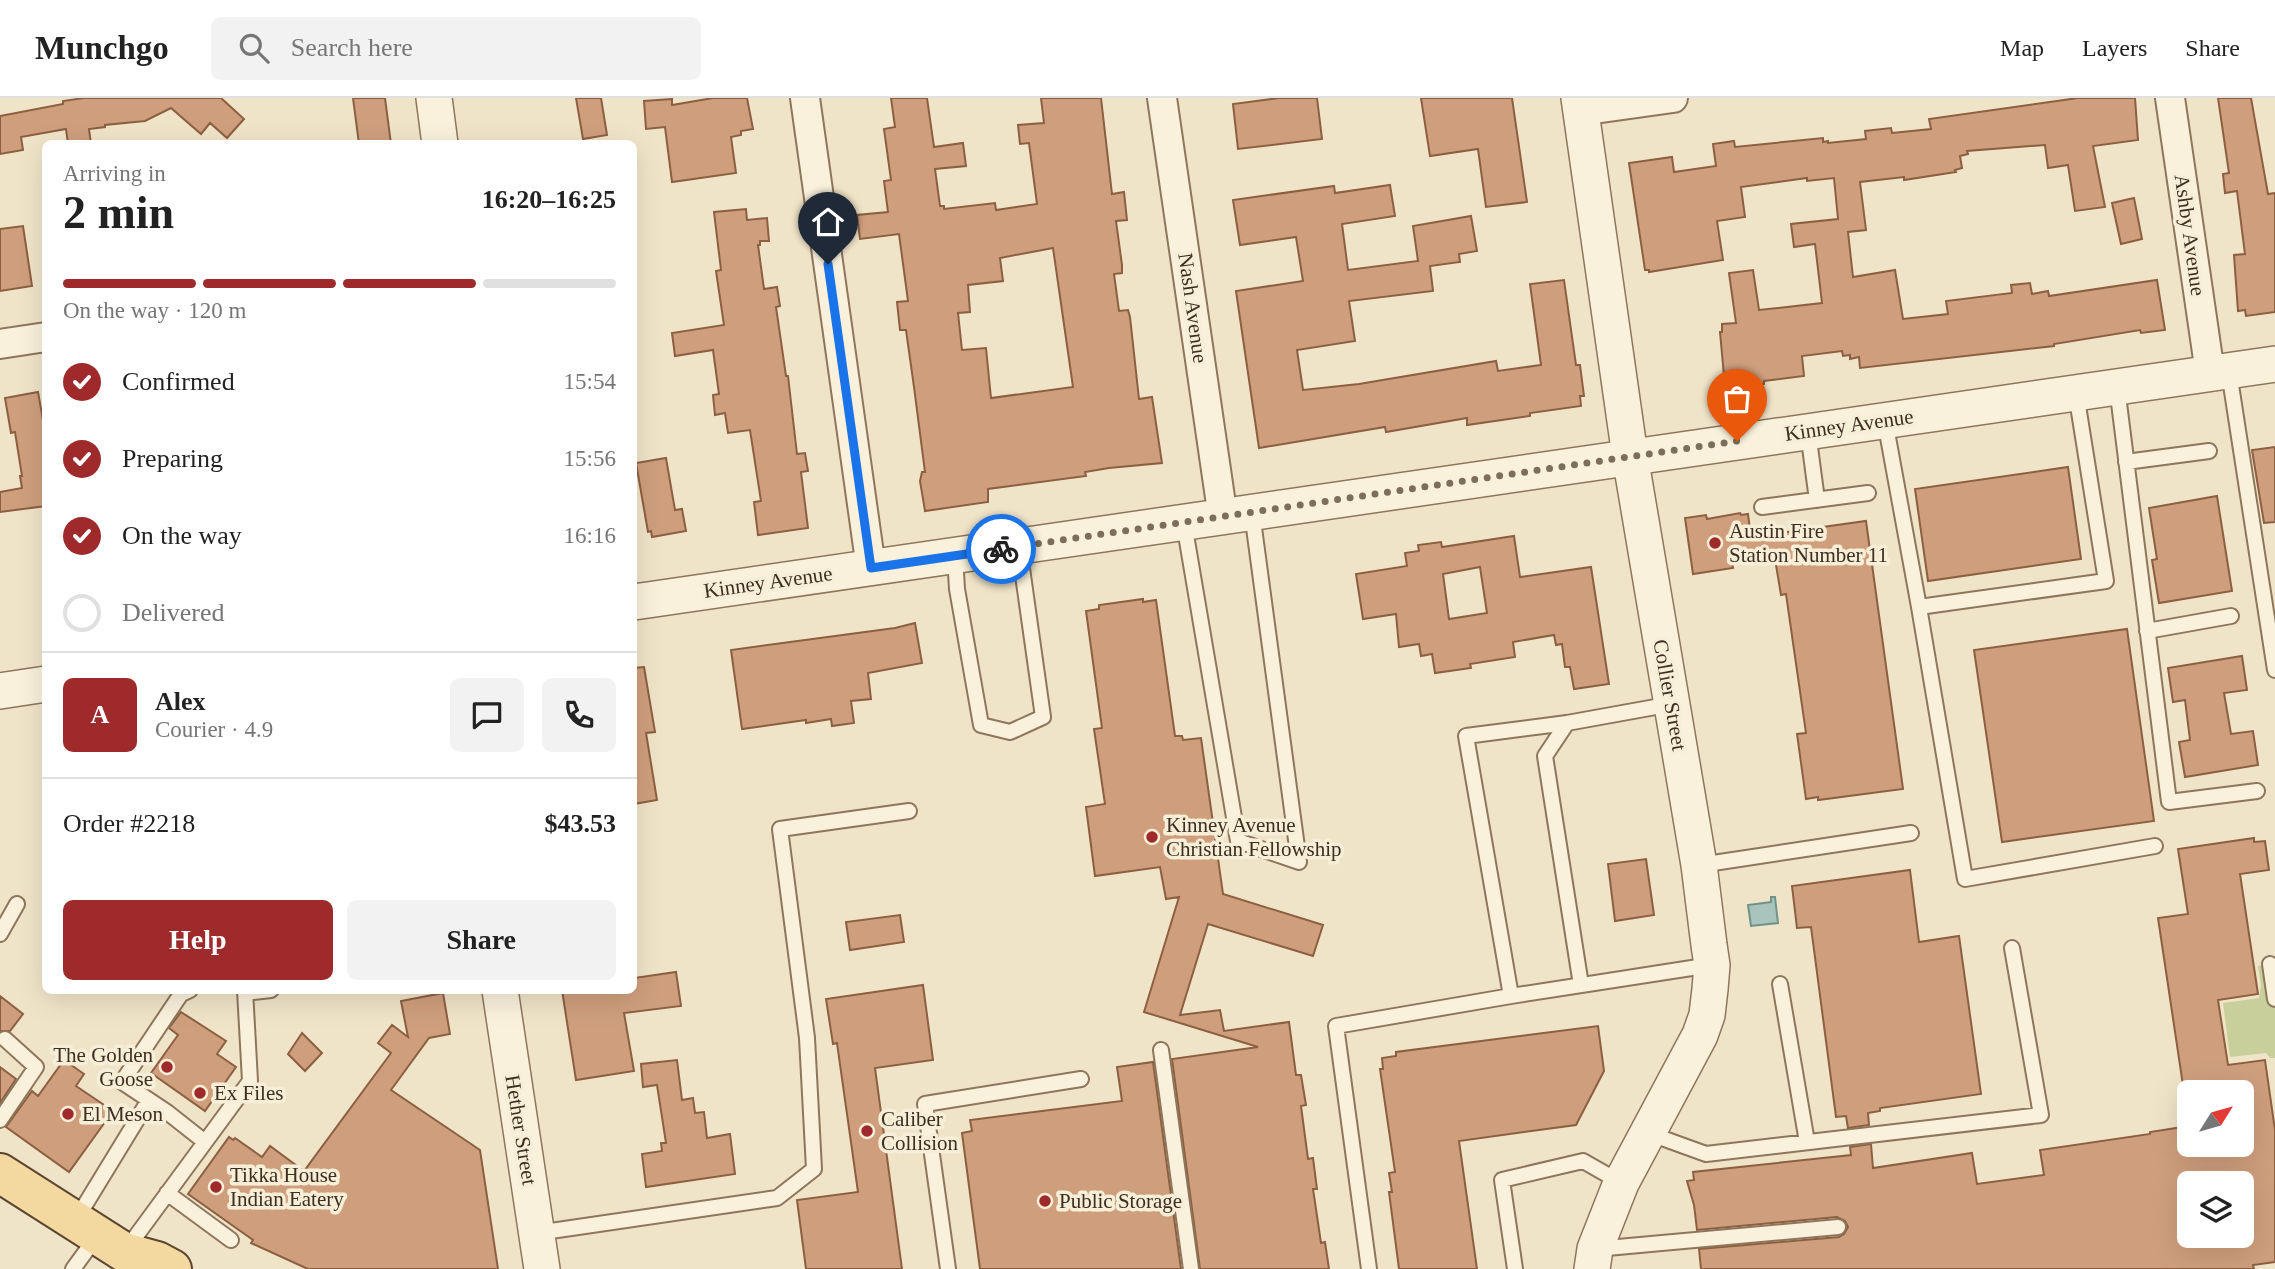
<!DOCTYPE html>
<html lang="en">
<head>
<meta charset="utf-8">
<style>
	body { margin:0; font-family:"Times New Roman",serif; background:#f2f2f2; color:#222; height:100vh; display:flex; flex-direction:column; font-size:26px; white-space:nowrap }
	* { box-sizing:border-box; margin:0 }
	p { font-size:23px; color:#767676 }
	.icon { flex:none; width:38px; height:38px; fill:none; stroke:currentColor; stroke-width:2; stroke-linecap:round; stroke-linejoin:round }
	.map { position:relative; flex:1; overflow:hidden }
	.side { position:absolute; left:42px; top:42px; width:595px; height:854px; display:flex; flex-direction:column; background:#fff; border-radius:10px; box-shadow:0 7px 28px #0002 }
	.side>* { flex:none }
	.needle { width:46px; rotate:53deg }
	.tools { position:absolute; left:2177px; top:982px; display:grid; gap:14px }
	.tools a { display:grid; place-items:center; width:77px; height:77px; border-radius:10px; background:#fff; box-shadow:0 7px 28px #0002; font-size:35px }
	.pin { position:absolute; display:grid; place-items:center; width:60px; height:60px; color:#fff; margin:-72px -30px; border-radius:50% 50% 50% 0; rotate:-45deg; box-shadow:0 0 7px #0007 }
	.pin .icon { rotate:45deg }
	.courier { position:absolute; display:grid; place-items:center; width:70px; height:70px; margin:-35px; border:5px solid #1a73e8; border-radius:50%; background:#fff; color:#222; box-shadow:0 2px 9px #0007 }
	.overview em { font-style:normal; font-weight:700 }
	.overview div { display:flex; flex-direction:column-reverse }
	.overview { display:flex; align-items:center; justify-content:space-between; height:119px; padding:0 21px }
	h1 { font-size:46px; font-weight:700; line-height:52px }
	.bar { display:grid; grid-template-columns:repeat(4,1fr); gap:10px 7px; align-content:center; height:84px; padding:0 21px }
	.bar i { height:9px; border-radius:5px; background:#e0e0e0 }
	.bar .current { background:#9e2a2b }
	.bar p { grid-column:span 4 }
	.line { display:flex; align-items:center; gap:18px; padding:0 21px; border-top:2px solid #e0e0e0 }
	.line div { flex:1 }
	.round { display:grid; place-items:center; flex:none; width:74px; height:74px; border-radius:10px; background:#f2f2f2 }
	ol { padding:0 21px; list-style:none }
	li { display:flex; align-items:center; gap:21px; height:77px }
	li p { margin-inline-start:auto }
	li .icon { padding:7px; border-radius:50%; background:#9e2a2b; color:#fff; stroke-width:4 }
	li:last-child { color:#767676 }
	li i { width:38px; height:38px; border:4px solid #e0e0e0; border-radius:50% }
	.primary-button { display:flex; gap:14px; margin-top:auto; padding:14px 21px }
	.primary-button a { flex:1; height:80px; border-radius:10px; background:#9e2a2b; color:#fff; font-size:28px; font-weight:700; line-height:80px; text-align:center }
	.primary-button a+a { background:#f2f2f2; color:#222 }
	header { display:flex; align-items:center; gap:42px; box-sizing:border-box; height:98px; padding:0 35px; background:#fff; border-bottom:2px solid #e0e0e0 }
	header strong { font-size:33px }
	nav { display:flex; gap:38px; margin-inline-start:auto; font-size:24px }
	.search { width:490px; height:63px; background:#f2f2f2; display:flex; align-items:center; gap:18px; box-sizing:border-box; padding:0 24px; border-radius:10px; color:#767676; font-size:26px }
	.map>svg:first-child { display:block }
	.green { fill:#c9cf9b }
	.water { fill:#a9c4bc; stroke:#6f938a; stroke-width:2 }
	.building { fill:#cf9f7d; stroke:#8d5f41; stroke-width:2; fill-rule:evenodd }
	.lines { fill:none; stroke-linecap:round; stroke-linejoin:round }
	.service-casing { stroke:#8d765c; stroke-width:18 }
	.minor-casing { stroke:#8d765c; stroke-width:32 }
	.tertiary-casing { stroke:#8d765c; stroke-width:38 }
	.primary-casing { stroke:#5b4430; stroke-width:42 }
	.service { stroke:#faf1dc; stroke-width:14 }
	.minor { stroke:#faf1dc; stroke-width:28 }
	.tertiary { stroke:#faf1dc; stroke-width:35 }
	.primary { stroke:#f3d9a0; stroke-width:38 }
	.done { stroke:#7c6e5b; stroke-width:7; stroke-dasharray:0 12.6 }
	.route { stroke:#1a73e8; stroke-width:9 }
	.poi-dot { fill:#9e2a2b; stroke:#f7eed8; stroke-width:2.5 }
	.labels { text-anchor:middle; dominant-baseline:central; stroke-width:7; stroke-linejoin:round; paint-order:stroke }
	.street-label { font-size:21px; fill:#3d2e20; stroke:#f7eed8 }
	.poi-label { font-size:21px; fill:#3d2e20; stroke:#f7eed8; text-anchor:start }
</style>
</head>
<body>
<header>
<strong>Munchgo</strong>
<div class="search"><svg class="icon" aria-label="search" viewBox="0 0 24 24"><circle cx="10" cy="10" r="6"/><path d="M15 15l6 6"/></svg>Search here</div>
<nav><a>Map</a><a>Layers</a><a>Share</a></nav>
</header>
<div class="map">
<svg width="2275" height="1171" viewBox="0 0 2275 1171">
	<rect width="100%" height="100%" fill="#f0e4c8"/>
	<path class="green" d="M 2275,866 L 2275,960 L 2270,960 L 2266,955 L 2230,959 L 2223,905 L 2259,900 L 2261,887 L 2258,868 Z"/>
	<path class="water" d="M 1771,799 L 1775,799 L 1778,825 L 1751,828 L 1748,807 L 1771,804 Z"/>
	<path class="building" d="M 84,0 L 221,0 L 244,21 L 227,40 L 210,25 L 201,36 L 171,10 L 145,23 L 105,27 L 105,29 L 89,31 L 91,46 L 68,46 L 66,31 L 21,39 L 23,52 L 0,56 L 0,18 L 63,6 L 63,3 Z
		M 353,0 L 385,0 L 391,46 L 359,46 Z
		M 576,0 L 601,0 L 607,37 L 583,41 Z
		M 713,0 L 747,0 L 753,31 L 741,33 L 741,37 L 731,39 L 736,75 L 672,84 L 665,29 L 646,31 L 644,3 L 672,1 L 672,7 Z
		M 891,0 L 927,0 L 934,49 L 963,45 L 966,68 L 935,71 L 940,108 L 944,108 L 944,111 L 995,105 L 996,112 L 1037,106 L 1029,45 L 1020,46 L 1018,27 L 1044,25 L 1041,0 L 1101,0 L 1112,96 L 1124,94 L 1127,122 L 1116,123 L 1122,167 L 1122,175 L 1114,176 L 1119,213 L 1128,212 L 1130,219 L 1139,301 L 1152,299 L 1162,365 L 1109,370 L 1085,374 L 1086,378 L 988,391 L 988,404 L 925,413 L 920,383 L 922,374 L 925,374 L 914,289 L 906,232 L 900,232 L 897,204 L 908,203 L 899,136 L 860,141 L 857,117 L 888,114 L 884,83 L 891,82 L 884,31 L 895,29 ZM 1053,150 L 1073,289 L 991,300 L 986,250 L 962,252 L 958,215 L 970,214 L 968,187 L 1003,183 L 1000,160 Z
		M 1279,0 L 1317,0 L 1322,41 L 1238,51 L 1233,6 Z
		M 1421,0 L 1512,0 L 1527,104 L 1486,109 L 1478,51 L 1430,58 Z
		M 2078,0 L 2135,0 L 2138,42 L 2093,48 L 2105,109 L 2075,113 L 2068,67 L 2048,70 L 2045,47 L 1967,53 L 1968,56 L 1960,58 L 1962,70 L 1955,72 L 1956,74 L 1904,82 L 1904,79 L 1860,84 L 1866,132 L 1848,134 L 1853,179 L 1895,172 L 1903,221 L 1948,216 L 1946,203 L 2012,195 L 2011,187 L 2030,185 L 2032,196 L 2048,193 L 2049,198 L 2157,182 L 2165,232 L 2141,235 L 2140,232 L 2054,246 L 2054,248 L 1860,270 L 1859,259 L 1850,261 L 1850,257 L 1843,258 L 1842,253 L 1802,258 L 1804,278 L 1764,283 L 1764,286 L 1725,289 L 1720,234 L 1722,234 L 1722,226 L 1736,225 L 1729,175 L 1753,172 L 1759,212 L 1822,205 L 1815,146 L 1794,149 L 1791,126 L 1838,121 L 1834,80 L 1807,83 L 1807,80 L 1741,89 L 1745,119 L 1717,123 L 1723,162 L 1649,174 L 1649,172 L 1645,172 L 1629,65 L 1672,59 L 1674,74 L 1716,68 L 1713,46 L 1734,43 L 1735,49 L 1823,40 L 1823,44 L 1828,43 L 1828,45 L 1866,41 L 1865,33 L 1891,30 L 1892,35 L 1931,31 L 1929,21 Z
		M 2218,0 L 2251,0 L 2268,96 L 2275,95 L 2275,214 L 2246,218 L 2245,212 L 2238,213 L 2234,157 L 2245,156 L 2237,93 L 2225,95 L 2223,76 L 2229,75 Z
		M 1390,87 L 1395,118 L 1342,126 L 1348,172 L 1418,163 L 1413,128 L 1471,118 L 1477,153 L 1459,156 L 1460,164 L 1430,168 L 1433,193 L 1349,203 L 1355,243 L 1297,252 L 1303,292 L 1359,286 L 1496,263 L 1498,273 L 1541,267 L 1530,186 L 1564,182 L 1576,267 L 1580,267 L 1584,298 L 1580,298 L 1581,308 L 1530,315 L 1530,318 L 1467,327 L 1467,320 L 1386,334 L 1385,329 L 1259,350 L 1236,193 L 1303,183 L 1296,139 L 1240,147 L 1233,102 L 1334,88 L 1335,95 Z
		M 2134,100 L 2142,141 L 2121,146 L 2112,105 Z
		M 746,111 L 747,122 L 767,120 L 769,143 L 760,143 L 760,147 L 758,147 L 764,191 L 777,189 L 780,208 L 776,209 L 786,278 L 788,278 L 797,356 L 805,355 L 808,373 L 801,374 L 808,430 L 758,437 L 754,404 L 761,403 L 750,332 L 728,335 L 725,315 L 715,317 L 713,297 L 719,296 L 713,252 L 675,258 L 672,235 L 724,227 L 716,173 L 721,172 L 714,114 Z
		M 23,128 L 32,188 L 0,193 L 0,131 Z
		M 38,294 L 43,322 L 46,322 L 46,408 L 0,414 L 0,394 L 22,390 L 20,378 L 22,378 L 15,334 L 11,335 L 5,300 Z
		M 2275,349 L 2275,424 L 2264,425 L 2252,352 Z
		M 666,360 L 675,412 L 682,411 L 686,433 L 652,439 L 651,433 L 648,434 L 636,365 Z
		M 2068,369 L 2081,461 L 1928,483 L 1915,391 Z
		M 2217,398 L 2232,493 L 2159,505 L 2152,462 L 2157,461 L 2149,410 Z
		M 1740,415 L 1741,417 L 1748,416 L 1751,439 L 1866,423 L 1903,691 L 1818,702 L 1818,699 L 1806,701 L 1797,636 L 1806,635 L 1786,496 L 1781,497 L 1774,455 L 1732,463 L 1733,470 L 1693,476 L 1685,420 L 1706,417 L 1707,421 Z
		M 1514,438 L 1520,479 L 1591,469 L 1609,586 L 1574,591 L 1570,569 L 1565,569 L 1562,546 L 1556,547 L 1554,537 L 1513,544 L 1515,559 L 1470,566 L 1471,570 L 1435,575 L 1432,556 L 1421,558 L 1419,546 L 1399,549 L 1396,516 L 1363,521 L 1356,476 L 1407,468 L 1405,455 L 1419,453 L 1418,447 L 1441,444 L 1442,449 ZM 1480,469 L 1487,515 L 1449,521 L 1443,476 Z
		M 1143,501 L 1143,504 L 1156,502 L 1175,638 L 1182,638 L 1183,642 L 1201,640 L 1223,796 L 1323,827 L 1313,858 L 1208,826 L 1180,917 L 1220,912 L 1224,933 L 1289,924 L 1296,977 L 1301,977 L 1306,1007 L 1301,1008 L 1308,1061 L 1313,1060 L 1317,1091 L 1313,1091 L 1321,1145 L 1325,1144 L 1329,1171 L 1200,1171 L 1172,961 L 1258,949 L 1144,914 L 1179,799 L 1166,801 L 1160,769 L 1095,778 L 1086,709 L 1105,706 L 1094,631 L 1102,630 L 1086,513 L 1099,511 L 1099,507 Z
		M 915,525 L 922,565 L 868,575 L 871,601 L 851,603 L 854,625 L 832,628 L 831,621 L 806,625 L 806,622 L 742,631 L 731,552 L 895,530 Z
		M 2127,531 L 2154,723 L 2002,744 L 1974,552 Z
		M 2242,558 L 2247,592 L 2224,595 L 2231,636 L 2253,633 L 2258,667 L 2185,679 L 2179,644 L 2190,642 L 2185,602 L 2173,604 L 2168,570 Z
		M 644,569 L 655,634 L 646,635 L 657,702 L 634,706 L 634,570 Z
		M 2254,740 L 2254,744 L 2265,743 L 2269,772 L 2240,776 L 2258,896 L 2218,902 L 2228,967 L 2265,962 L 2275,1032 L 2275,1164 L 2253,1167 L 2254,1171 L 1701,1171 L 1699,1151 L 1839,1139 L 1844,1136 L 1848,1129 L 1845,1123 L 1837,1119 L 1697,1132 L 1694,1107 L 1687,1083 L 1694,1082 L 1693,1074 L 1851,1057 L 1850,1049 L 1871,1046 L 1873,1070 L 1972,1055 L 1977,1086 L 2044,1077 L 2040,1052 L 2150,1036 L 2150,1034 L 2189,1028 L 2189,1046 L 2242,1046 L 2242,994 L 2184,994 L 2158,820 L 2188,816 L 2178,751 ZM 2189,1085 L 2242,1085 L 2242,1138 L 2189,1138 Z
		M 1646,761 L 1654,817 L 1615,823 L 1608,766 Z
		M 1910,772 L 1919,844 L 1959,838 L 1981,996 L 1880,1010 L 1880,1013 L 1868,1015 L 1869,1027 L 1848,1030 L 1846,1018 L 1836,1019 L 1811,829 L 1797,830 L 1792,788 Z
		M 900,817 L 904,844 L 850,852 L 846,824 Z
		M 676,874 L 681,908 L 624,915 L 634,973 L 576,982 L 562,892 L 634,892 L 634,880 Z
		M 923,887 L 933,962 L 875,970 L 902,1171 L 806,1171 L 797,1102 L 858,1094 L 837,945 L 833,946 L 826,901 Z
		M 443,895 L 450,936 L 429,940 L 391,992 L 480,1052 L 498,1171 L 308,1171 L 251,1145 L 253,1142 L 188,1096 L 229,1039 L 233,1042 L 235,1040 L 262,1059 L 270,1048 L 304,1073 L 391,955 L 378,945 L 392,927 L 408,939 L 401,903 Z
		M 0,898 L 23,916 L 10,933 L 0,933 Z
		M 181,914 L 226,943 L 217,956 L 236,969 L 205,1013 L 151,975 L 178,937 L 169,930 Z
		M 1598,928 L 1604,973 L 1576,1027 L 1459,1043 L 1477,1171 L 1399,1171 L 1389,1094 L 1392,1094 L 1389,1075 L 1395,1074 L 1380,971 L 1383,971 L 1382,960 L 1396,958 L 1396,954 Z
		M 302,935 L 322,955 L 305,973 L 288,956 Z
		M 64,962 L 84,976 L 76,988 L 113,1013 L 69,1074 L 6,1029 L 32,993 L 38,998 Z
		M 677,962 L 682,1002 L 693,1000 L 695,1015 L 704,1014 L 707,1040 L 730,1036 L 735,1076 L 646,1089 L 642,1056 L 662,1053 L 661,1045 L 666,1045 L 657,987 L 643,989 L 641,966 Z
		M 1153,964 L 1181,1171 L 980,1171 L 962,1035 L 972,1033 L 970,1022 L 1122,1003 L 1117,969 Z
		M 0,969 L 16,981 L 0,1005 Z"/>
	<g class="lines">
		<defs>
			<path id="service" d="M 2229,274 L 2275,572
				M 2117,289 L 2169,704 L 2257,693
				M 1885,323 L 1919,509 L 1965,781 L 2155,748
				M 1808,334 L 1817,402
				M 2126,364 L 2209,353
				M 1762,409 L 1868,395
				M 1184,425 L 1238,743 L 1299,764 L 1252,415
				M 955,458 L 957,491 L 981,627 L 1010,634 L 1043,619 L 1019,449
				M 1919,509 L 2106,483 L 2076,295
				M 2147,533 L 2231,518
				M 1700,767 L 1911,735
				M 0,836 L 17,806
				M 2270,866 L 2275,901
				M 1780,886 L 1807,1044
				M 1581,887 L 1545,658 L 1567,625 L 1672,606
				M 190,892 L 181,896 L 122,984 L 167,1014 L 205,1044
				M 245,895 L 271,892
				M 1511,898 L 1466,638 L 1567,625
				M 1161,952 L 1191,1171
				M 0,1022 L 36,969 L 5,941
				M 1648,1035 L 1706,1056 L 2041,1017 L 2012,850
				M 167,1095 L 231,1142
				M 77,1120 L 149,1002
				M 537,1135 L 777,1100 L 814,1071 L 807,940 L 780,731 L 909,713
				M 1596,1151 L 1838,1129
				M 125,1153 L 250,983 L 245,892
				M 73,1171 L 97,1138
				M 948,1171 L 925,1006 L 1081,981
				M 1369,1171 L 1336,928 L 1511,898 L 1711,867
				M 1515,1171 L 1502,1082 L 1583,1063 L 1620,1084"/>
			<path id="minor" d="M 805,0 L 871,470
				M 1162,0 L 1223,420
				M 2170,0 L 2210,275
				M 1580,13 L 1673,0
				M 0,246 L 46,239"/>
			<path id="tertiary" d="M 434,0 L 440,46
				M 1579,0 L 1630,358 L 1699,767 L 1709,847 L 1712,867 L 1710,891 L 1707,917 L 1700,937 L 1621,1085 L 1595,1151 L 1592,1171
				M 634,504 L 2275,266
				M 0,593 L 46,586
				M 500,892 L 542,1171"/>
			<path id="primary" d="M 0,1075 L 124,1154 L 157,1163 L 172,1171"/>
		</defs>
		<use href="#service" class="service-casing"/>
		<use href="#minor" class="minor-casing"/>
		<use href="#tertiary" class="tertiary-casing"/>
		<use href="#primary" class="primary-casing"/>
		<use href="#service" class="service"/>
		<use href="#minor" class="minor"/>
		<use href="#tertiary" class="tertiary"/>
		<use href="#primary" class="primary"/>
	</g>
	<g class="lines">
		<path class="done" d="M 1001,451 L 1737,343"/>
		<path class="route" d="M 828,166 L 871,470 L 1001,451"/>
	</g>
	<g class="poi-dot">
		<circle cx="1715" cy="445" r="7"/>
		<circle cx="1152" cy="739" r="7"/>
		<circle cx="167" cy="969" r="7"/>
		<circle cx="200" cy="995" r="7"/>
		<circle cx="68" cy="1016" r="7"/>
		<circle cx="867" cy="1033" r="7"/>
		<circle cx="216" cy="1089" r="7"/>
		<circle cx="1045" cy="1103" r="7"/>
	</g>
	<g class="labels">
		<g class="street-label">
			<text transform="translate(2190 137) rotate(82)">Ashby Avenue</text>
			<text transform="translate(1193 210) rotate(82)">Nash Avenue</text>
			<text transform="translate(1849 327) rotate(-8)">Kinney Avenue</text>
			<text transform="translate(768 484) rotate(-8)">Kinney Avenue</text>
			<text transform="translate(1670 597) rotate(80)">Collier Street</text>
			<text transform="translate(521 1032) rotate(81)">Hether Street</text>
		</g>
		<g class="poi-label">
			<text x="1729" y="433">Austin Fire<tspan x="1729" dy="24">Station Number 11</tspan></text>
			<text x="1166" y="727">Kinney Avenue<tspan x="1166" dy="24">Christian Fellowship</tspan></text>
			<text x="153" y="957" text-anchor="end">The Golden<tspan x="153" dy="24">Goose</tspan></text>
			<text x="214" y="995">Ex Files</text>
			<text x="82" y="1016">El Meson</text>
			<text x="881" y="1021">Caliber<tspan x="881" dy="24">Collision</tspan></text>
			<text x="230" y="1077">Tikka House<tspan x="230" dy="24">Indian Eatery</tspan></text>
			<text x="1059" y="1103">Public Storage</text>
		</g>
	</g>
</svg>
<div class="tools">
<a><svg class="needle" viewBox="-14 -14 28 28"><path d="M0-13l5 13h-10z" fill="#e53935"/><path d="M0 13l5-13h-10z" fill="#767676"/></svg></a>
<a><svg class="icon" aria-label="layers" viewBox="0 0 24 24"><path d="M12 4l9 5-9 5-9-5zM3 14l9 5 9-5"/></svg></a>
</div>
<div class="pin" style="left:1737px;top:343px;background:#ea580c"><svg class="icon" aria-label="bag" viewBox="0 0 24 24"><path d="M5 8h14l-1 12H6zM9 8a3 3 0 0 1 6 0"/></svg></div>
<div class="pin" style="left:828px;top:166px;background:#1f2937"><svg class="icon" aria-label="home" viewBox="0 0 24 24"><path d="M3 11l9-7 9 7M6 9v11h12V9"/></svg></div>
<div class="courier" style="left:1001px;top:451px"><svg class="icon" aria-label="bike" viewBox="0 0 24 24"><circle cx="6" cy="16" r="4"/><circle cx="18" cy="16" r="4"/><path d="M6 16l4-8h5l3 8M10 8l3 8H6M13 5h3"/></svg></div>
<section class="side">
<div class="overview"><div><h1>2 min</h1><p>Arriving in</p></div><em>16:20–16:25</em></div>
<div class="bar"><i class="current"></i><i class="current"></i><i class="current"></i><i></i><p>On the way · 120 m</p></div>
<ol>
<li><svg class="icon" aria-label="check" viewBox="0 0 24 24"><path d="M5 12l5 5 9-10"/></svg>Confirmed<p>15:54</p></li>
<li><svg class="icon" aria-label="check" viewBox="0 0 24 24"><path d="M5 12l5 5 9-10"/></svg>Preparing<p>15:56</p></li>
<li><svg class="icon" aria-label="check" viewBox="0 0 24 24"><path d="M5 12l5 5 9-10"/></svg>On the way<p>16:16</p></li>
<li><i></i>Delivered</li>
</ol>
<div class="line" style="height:126px"><b class="round" style="background:#9e2a2b;color:#fff">A</b><div><b>Alex</b><p>Courier · 4.9</p></div><a class="round"><svg class="icon" aria-label="chat" viewBox="0 0 24 24"><path d="M4 5h16v11H9l-5 4z"/></svg></a><a class="round"><svg class="icon" aria-label="phone" viewBox="0 0 24 24"><path d="M5 4h4l2 5-3 2q2 4 5 5l2-3 5 2v4C11 20 4 13 5 4z"/></svg></a></div>
<div class="line" style="height:91px"><div>Order #2218</div><b>$43.53</b></div>
<div class="primary-button"><a>Help</a><a>Share</a></div>
</section>
</div>
</body>
</html>
